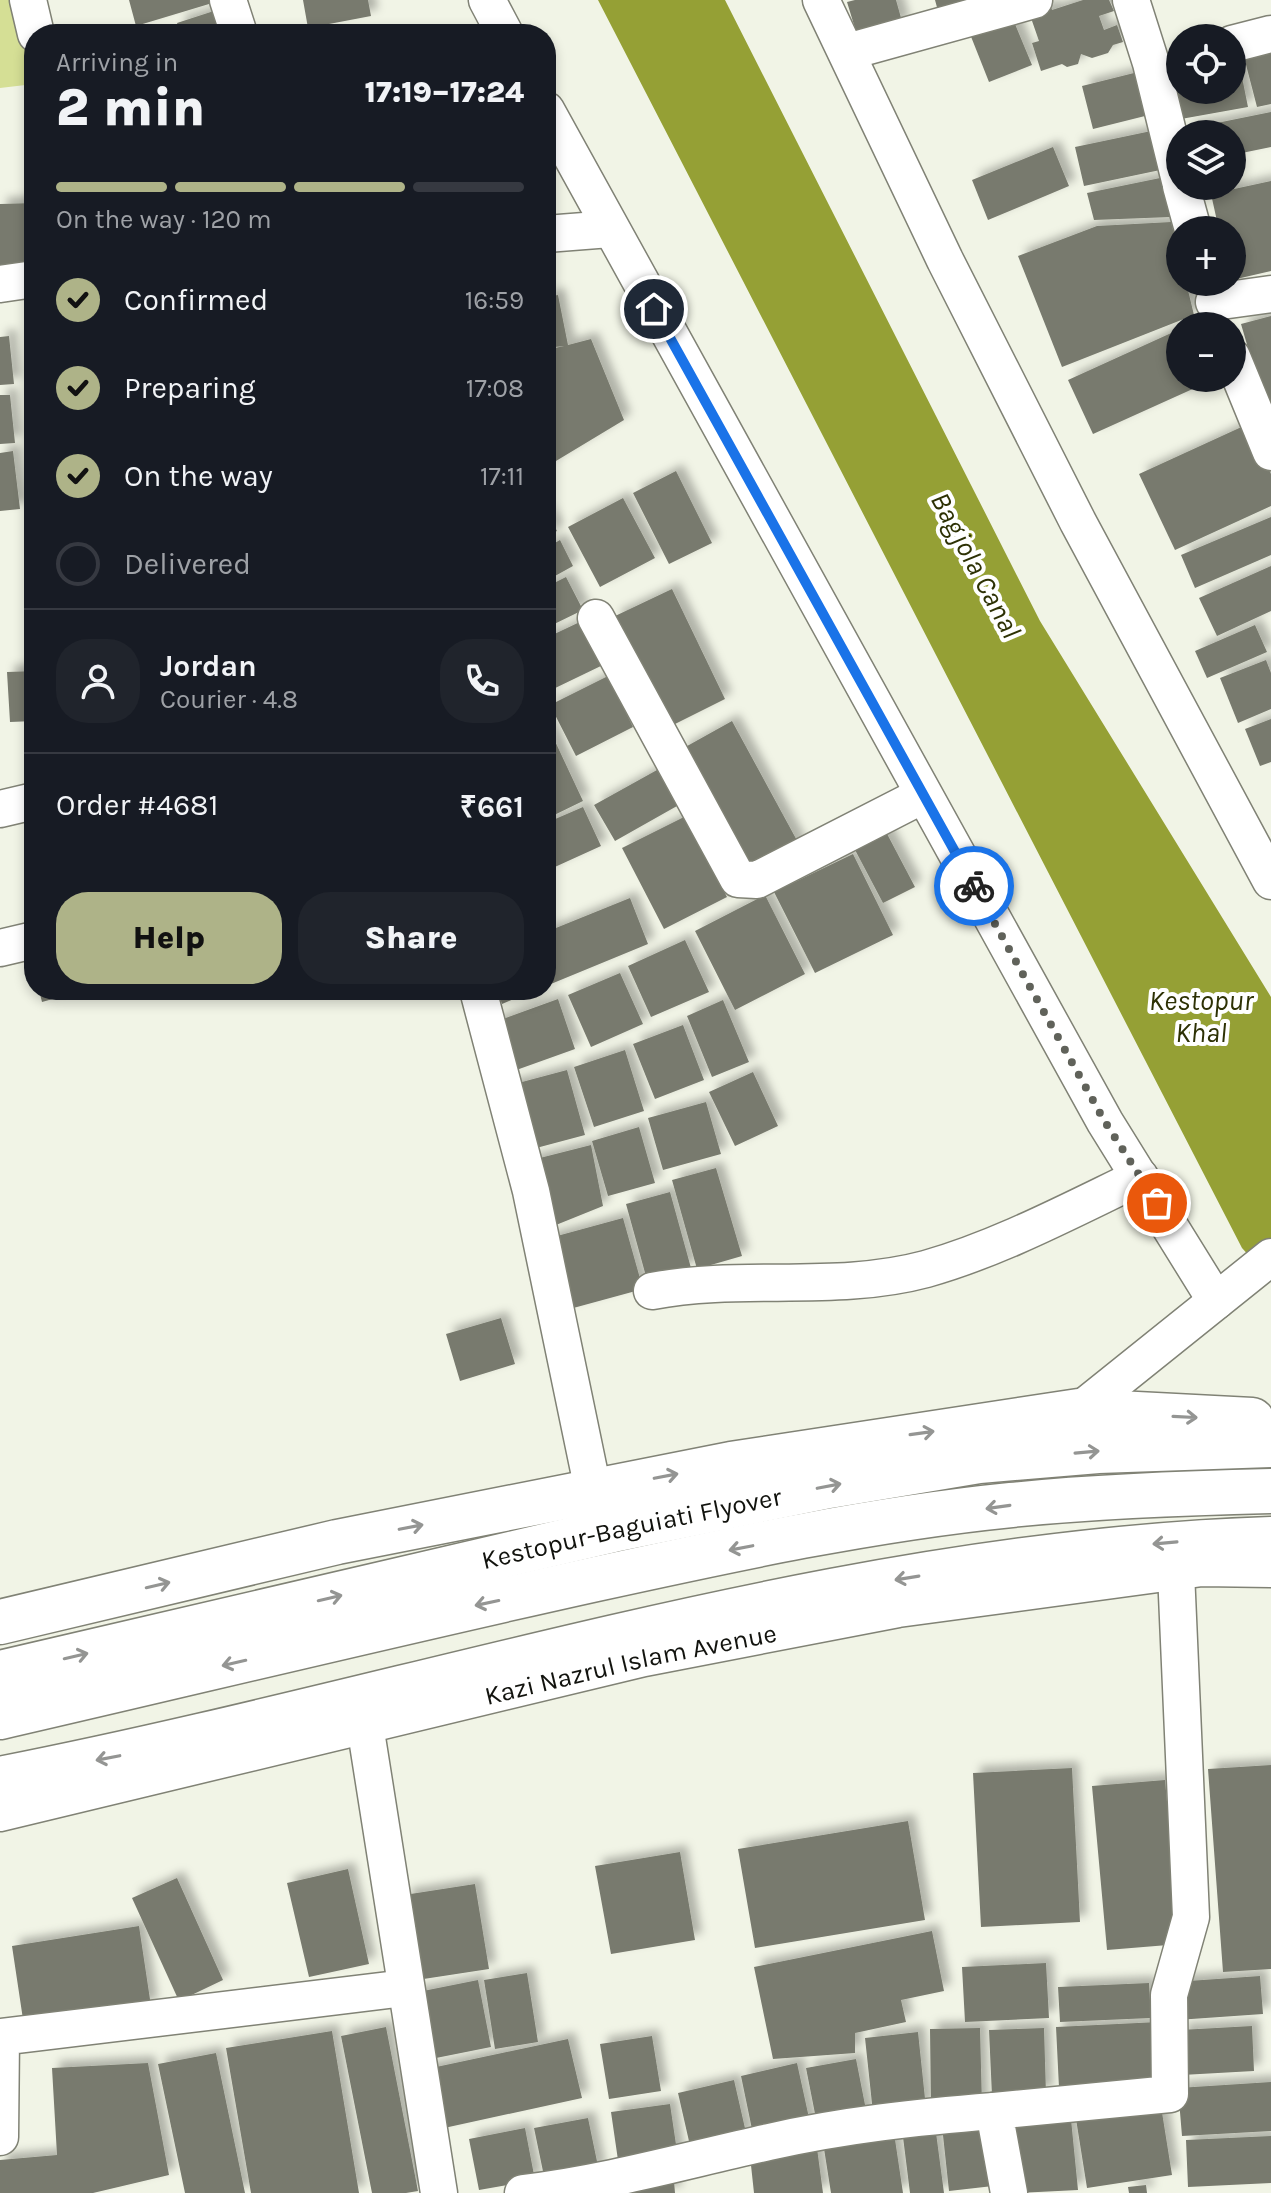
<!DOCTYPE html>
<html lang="en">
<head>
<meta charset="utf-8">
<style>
	body { margin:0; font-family:Karla,sans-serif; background:#20242c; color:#f1f3f6; height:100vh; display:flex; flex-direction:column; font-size:30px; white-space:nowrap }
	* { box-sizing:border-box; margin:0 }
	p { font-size:26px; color:#9ea1a6 }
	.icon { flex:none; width:44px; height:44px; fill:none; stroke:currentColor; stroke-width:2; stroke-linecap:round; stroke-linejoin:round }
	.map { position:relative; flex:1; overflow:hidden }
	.panel { position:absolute; left:24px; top:24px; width:532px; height:976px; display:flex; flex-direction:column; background:#171b24; border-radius:32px; box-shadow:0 4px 12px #0003 }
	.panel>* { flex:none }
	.buttons { position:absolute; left:1166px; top:24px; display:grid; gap:16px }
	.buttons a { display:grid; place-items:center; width:80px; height:80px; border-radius:50%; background:#171b24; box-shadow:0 4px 12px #0003; font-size:40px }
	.pin { position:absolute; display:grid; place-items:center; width:68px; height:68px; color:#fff; margin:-34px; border:4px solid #fff; border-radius:50%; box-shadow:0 2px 8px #0007 }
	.courier { position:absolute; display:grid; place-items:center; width:80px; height:80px; margin:-40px; border:6px solid #1a73e8; border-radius:50%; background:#fff; color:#222; box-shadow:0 2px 10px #0007 }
	.summary em { font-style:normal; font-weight:800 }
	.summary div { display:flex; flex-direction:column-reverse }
	.summary { display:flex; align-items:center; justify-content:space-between; height:136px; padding:0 32px }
	h1 { font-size:52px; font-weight:800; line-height:60px }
	.bar { display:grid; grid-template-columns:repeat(4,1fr); gap:12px 8px; align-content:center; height:96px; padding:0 32px }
	.bar i { height:10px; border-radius:6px; background:#363941 }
	.bar .current { background:#aeb388 }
	.bar p { grid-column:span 4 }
	.line { display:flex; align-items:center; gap:20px; padding:0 32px; border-top:2px solid #363941 }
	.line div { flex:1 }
	.round { display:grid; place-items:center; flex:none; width:84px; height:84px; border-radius:32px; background:#20242c }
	ol { padding:0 32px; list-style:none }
	li { display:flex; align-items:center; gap:24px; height:88px }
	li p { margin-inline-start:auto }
	li .icon { padding:8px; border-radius:50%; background:#aeb388; color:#111; stroke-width:4 }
	li:last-child { color:#9ea1a6 }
	li i { width:44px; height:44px; border:4px solid #363941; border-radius:50% }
	.primary-button { display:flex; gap:16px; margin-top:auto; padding:16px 32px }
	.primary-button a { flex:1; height:92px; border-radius:32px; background:#aeb388; color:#111; font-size:32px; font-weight:800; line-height:92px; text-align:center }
	.primary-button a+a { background:#20242c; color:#f1f3f6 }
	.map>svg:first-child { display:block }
	.green { fill:#d5df95 }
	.water { fill:#95a035 }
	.building { fill:#787a6e; filter:url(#shadow) }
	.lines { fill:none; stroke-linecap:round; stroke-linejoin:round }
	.minor-casing { stroke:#808275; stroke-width:39 }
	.major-casing { stroke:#808275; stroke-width:47 }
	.minor { stroke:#fff; stroke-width:36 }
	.major { stroke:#fff; stroke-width:44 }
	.oneway { stroke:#949593 }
	.done { stroke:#60625a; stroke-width:8; stroke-dasharray:0 14.4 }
	.route { stroke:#1a73e8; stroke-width:10 }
	.labels { text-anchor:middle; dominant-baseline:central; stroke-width:8; stroke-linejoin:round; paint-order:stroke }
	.street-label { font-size:26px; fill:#12130e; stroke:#fff }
	.water-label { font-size:28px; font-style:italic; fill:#2d3104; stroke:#fff }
</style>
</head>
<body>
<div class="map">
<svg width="1271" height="2193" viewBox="0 0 1271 2193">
	<defs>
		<filter id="shadow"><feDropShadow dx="7" dy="-7" stdDeviation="4" flood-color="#0004"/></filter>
	</defs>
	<rect width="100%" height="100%" fill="#f1f4e6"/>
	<path class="green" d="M 0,0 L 28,0 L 34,34 L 34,84 L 0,88 Z"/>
	<path class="water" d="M 598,0 L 725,0 L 1040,621 L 1271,997 L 1271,1280 L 1242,1248 Z"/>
	<path class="building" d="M 129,0 L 219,0 L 219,1 L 136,26 Z
		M 303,0 L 368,0 L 371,16 L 308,28 Z
		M 855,0 L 896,0 L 903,25 L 858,38 L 847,2 Z
		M 935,0 L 971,0 L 938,11 Z
		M 1083,0 L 1109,0 L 1114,11 L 1099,16 L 1104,30 L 1117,25 L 1123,42 L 1113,45 L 1108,53 L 1092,58 L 1081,54 L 1078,64 L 1067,67 L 1062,64 L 1041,71 L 1032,43 L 1039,41 L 1031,18 L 1050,5 L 1052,10 Z
		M 223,8 L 232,34 L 181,34 L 177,23 Z
		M 1010,12 L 1032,65 L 989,82 L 968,29 Z
		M 1271,49 L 1271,104 L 1257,107 L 1244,57 Z
		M 1239,62 L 1248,107 L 1181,119 L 1173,75 L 1180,73 L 1180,90 L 1232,90 L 1232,64 Z
		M 1138,72 L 1149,115 L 1093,129 L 1082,86 Z
		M 1271,112 L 1271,147 L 1232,155 L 1232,134 L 1188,134 L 1187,129 Z
		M 1156,130 L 1165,169 L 1084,186 L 1075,147 Z
		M 1053,147 L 1069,186 L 988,220 L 972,180 Z
		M 1165,177 L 1171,217 L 1094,220 L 1087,193 Z
		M 1271,181 L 1271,271 L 1232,280 L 1232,230 L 1219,230 L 1211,194 Z
		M 34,203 L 34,270 L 0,270 L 0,204 Z
		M 1171,222 L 1180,257 L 1180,282 L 1186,282 L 1194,315 L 1062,367 L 1018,256 L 1097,226 Z
		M 558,295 L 568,345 L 591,339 L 624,420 L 546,467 L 546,350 L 564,346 L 546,348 L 546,297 Z
		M 1271,316 L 1271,412 L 1267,413 L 1241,324 Z
		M 1180,329 L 1180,378 L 1217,378 L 1093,434 L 1068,380 Z
		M 9,336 L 14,384 L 0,385 L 0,337 Z
		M 0,395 L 10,395 L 15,443 L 0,444 Z
		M 1248,424 L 1271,474 L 1271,506 L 1175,550 L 1139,474 Z
		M 13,451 L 20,509 L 0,511 L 0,453 Z
		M 676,471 L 712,543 L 669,564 L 633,493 Z
		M 623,498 L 655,558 L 600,587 L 568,527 Z
		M 546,510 L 557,531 L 546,536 Z
		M 1271,517 L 1271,555 L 1195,588 L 1181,555 Z
		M 560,540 L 573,566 L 546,581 L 546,548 Z
		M 1271,566 L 1271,611 L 1217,636 L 1199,598 Z
		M 566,577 L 583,610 L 546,628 L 546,587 Z
		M 672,589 L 725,699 L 667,728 L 613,617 Z
		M 584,620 L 605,664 L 549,691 L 546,638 Z
		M 1255,625 L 1267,652 L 1207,678 L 1195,651 Z
		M 1266,660 L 1271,673 L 1271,709 L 1238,723 L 1220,678 Z
		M 34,671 L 34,721 L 10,722 L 7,672 Z
		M 608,676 L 633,727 L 576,756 L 550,705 Z
		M 1271,719 L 1271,762 L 1260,766 L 1245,729 Z
		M 732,721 L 800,846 L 748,875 L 680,750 Z
		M 546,722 L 583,801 L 546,819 Z
		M 657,770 L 677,806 L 615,841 L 594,805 Z
		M 583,807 L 601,846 L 546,871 L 546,823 Z
		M 686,816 L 727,897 L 664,929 L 622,848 Z
		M 885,830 L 915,887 L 883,903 L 853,846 Z
		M 853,854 L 893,935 L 815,973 L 774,892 Z
		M 765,895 L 805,974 L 735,1010 L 695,931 Z
		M 630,898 L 648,944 L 546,986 L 546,932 Z
		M 685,940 L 709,992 L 651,1017 L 628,966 Z
		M 620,973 L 643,1024 L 591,1047 L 568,995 Z
		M 39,990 L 73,990 L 74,993 L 42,1002 Z
		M 497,990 L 535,990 L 502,1004 Z
		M 558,999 L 575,1049 L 508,1073 L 489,1024 Z
		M 723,1000 L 749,1062 L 712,1077 L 687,1016 Z
		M 683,1025 L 704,1080 L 655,1099 L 633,1044 Z
		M 625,1050 L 644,1111 L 594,1127 L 574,1067 Z
		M 567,1070 L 585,1135 L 525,1151 L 507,1086 Z
		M 753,1072 L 778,1126 L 735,1146 L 709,1092 Z
		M 706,1102 L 721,1154 L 663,1170 L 648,1118 Z
		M 639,1127 L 655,1183 L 608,1196 L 592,1141 Z
		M 591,1145 L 603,1206 L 546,1229 L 528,1161 Z
		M 716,1168 L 742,1256 L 697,1269 L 672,1180 Z
		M 670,1192 L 691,1268 L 647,1280 L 626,1204 Z
		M 623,1218 L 643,1289 L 566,1310 L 546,1239 Z
		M 501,1318 L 515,1364 L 460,1381 L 446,1334 Z
		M 1271,1765 L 1271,1969 L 1223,1972 L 1208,1769 Z
		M 1072,1768 L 1080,1922 L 981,1927 L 973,1773 Z
		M 1165,1780 L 1180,1944 L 1107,1950 L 1092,1786 Z
		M 908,1821 L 925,1920 L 755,1948 L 738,1849 Z
		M 680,1852 L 695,1940 L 611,1954 L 595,1866 Z
		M 348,1869 L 369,1964 L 309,1977 L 287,1883 Z
		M 177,1878 L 223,1980 L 179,2001 L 132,1898 Z
		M 475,1884 L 489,1969 L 417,1980 L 404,1895 Z
		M 139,1926 L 151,2006 L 24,2026 L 12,1946 Z
		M 932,1931 L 944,1991 L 901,2000 L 906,2022 L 855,2033 L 855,2053 L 773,2059 L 754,1967 Z
		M 1046,1963 L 1049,2018 L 965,2022 L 962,1967 Z
		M 527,1973 L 538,2042 L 495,2049 L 484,1980 Z
		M 1260,1976 L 1263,2014 L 1177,2020 L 1174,1982 Z
		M 478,1980 L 491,2047 L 426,2060 L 413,1993 Z
		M 1149,1983 L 1151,2018 L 1060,2022 L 1058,1987 Z
		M 1158,2022 L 1161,2083 L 1059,2088 L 1056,2027 Z
		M 1252,2026 L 1254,2071 L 1182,2075 L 1180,2030 Z
		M 386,2027 L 418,2191 L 406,2193 L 372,2193 L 341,2036 Z
		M 980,2028 L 982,2106 L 931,2107 L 930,2029 Z
		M 1044,2028 L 1046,2094 L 992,2096 L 989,2030 Z
		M 332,2031 L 359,2193 L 251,2193 L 226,2048 Z
		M 918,2032 L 926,2108 L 873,2113 L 865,2038 Z
		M 652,2036 L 661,2091 L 609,2099 L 600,2044 Z
		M 568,2039 L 582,2098 L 435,2130 L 422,2070 Z
		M 216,2053 L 245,2193 L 185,2193 L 158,2064 Z
		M 856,2059 L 868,2120 L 818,2129 L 806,2068 Z
		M 148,2063 L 169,2175 L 93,2193 L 0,2193 L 0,2160 L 57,2155 L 52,2068 Z
		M 797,2063 L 811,2127 L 754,2139 L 741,2076 Z
		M 734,2080 L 747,2137 L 691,2150 L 678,2093 Z
		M 1271,2082 L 1271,2131 L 1182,2136 L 1178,2088 Z
		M 670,2104 L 678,2158 L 619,2167 L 611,2112 Z
		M 1161,2106 L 1172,2175 L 1087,2188 L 1076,2119 Z
		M 1070,2109 L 1078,2190 L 1018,2193 L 1010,2115 Z
		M 588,2118 L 599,2171 L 545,2181 L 534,2128 Z
		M 985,2121 L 993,2186 L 949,2191 L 942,2126 Z
		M 935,2125 L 944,2193 L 910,2193 L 902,2129 Z
		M 893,2126 L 903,2193 L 831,2193 L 822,2136 Z
		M 525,2128 L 535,2180 L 479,2190 L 469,2139 Z
		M 1271,2136 L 1271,2183 L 1188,2187 L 1186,2140 Z
		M 817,2148 L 823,2193 L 754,2193 L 750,2156 Z
		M 674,2181 L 675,2193 L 621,2193 Z
		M 1146,2185 L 1147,2193 L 1129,2193 L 1128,2187 Z"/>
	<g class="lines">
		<defs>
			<g id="minor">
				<path d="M 28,0 L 36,34"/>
				<path d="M 228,0 L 239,34"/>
				<path d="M 487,0 L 505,34"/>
				<path d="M 821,0 L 945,260 L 1078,522 L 1271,881"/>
				<path d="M 1131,0 L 1151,63 L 1180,181"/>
				<path d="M 1232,44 L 1271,34"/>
				<path d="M 847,52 L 1034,0"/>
				<path d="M 546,110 L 1105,1122 L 1216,1301"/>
				<path d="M 1181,186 L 1193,230"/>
				<path d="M 546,234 L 610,229"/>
				<path d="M 0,284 L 34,279"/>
				<path d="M 1214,302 L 1271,294"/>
				<path d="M 1232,357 L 1271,452"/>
				<path d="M 596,618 L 738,879 L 757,880 L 923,795"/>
				<path d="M 0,809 L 34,801"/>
				<path d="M 0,948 L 34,940"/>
				<path d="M 478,990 L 531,1191 L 593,1490"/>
				<path d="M 652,1291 C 742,1274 837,1293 926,1269 C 1000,1248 1071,1210 1140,1177"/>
				<path d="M 1079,1411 L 1271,1257"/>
				<path d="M 365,1725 L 439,2193"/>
				<path id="s1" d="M 0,1813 L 644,1658 L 898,1609 L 1202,1568 L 1271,1569"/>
				<path d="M 0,2137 L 1,2037 L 405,1988"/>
				<path d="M 523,2193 C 607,2183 687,2160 769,2142 C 843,2125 919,2117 994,2111"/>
				<path d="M 1009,2193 L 994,2111 L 1170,2094 L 1169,1995 L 1191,1917 L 1176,1572"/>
			</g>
			<g id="major">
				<path d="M 0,1622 L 337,1542 L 731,1464 L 1079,1411 L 1252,1420"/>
				<path id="s2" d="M 0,1673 L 613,1530 L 829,1486 L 979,1461 L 1098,1451 L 1271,1445"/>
				<path d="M 0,1717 C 199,1671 397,1623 596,1579 C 733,1549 871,1519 1011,1505 C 1098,1496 1184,1493 1271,1491"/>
				<path d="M 0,1779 C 423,1696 837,1553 1271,1539"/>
			</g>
		</defs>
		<use href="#minor" class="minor-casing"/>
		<use href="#major" class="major-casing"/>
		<use href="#minor" class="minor"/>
		<use href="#major" class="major"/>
	</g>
	<defs><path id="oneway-shaft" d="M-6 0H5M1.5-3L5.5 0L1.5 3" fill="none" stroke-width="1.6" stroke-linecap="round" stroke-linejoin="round" transform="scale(2)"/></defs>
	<g class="oneway">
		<use href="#oneway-shaft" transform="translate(1185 1417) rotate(3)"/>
		<use href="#oneway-shaft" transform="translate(922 1433) rotate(-8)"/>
		<use href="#oneway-shaft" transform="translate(1087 1452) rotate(-5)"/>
		<use href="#oneway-shaft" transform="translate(666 1476) rotate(-11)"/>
		<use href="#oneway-shaft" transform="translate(829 1486) rotate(-11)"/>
		<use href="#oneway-shaft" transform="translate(998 1507) rotate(172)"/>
		<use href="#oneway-shaft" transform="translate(411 1527) rotate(-11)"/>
		<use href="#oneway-shaft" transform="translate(1165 1543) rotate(175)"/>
		<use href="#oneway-shaft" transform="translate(741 1548) rotate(169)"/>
		<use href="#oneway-shaft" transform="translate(907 1578) rotate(171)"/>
		<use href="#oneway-shaft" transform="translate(158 1585) rotate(-13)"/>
		<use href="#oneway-shaft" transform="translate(330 1598) rotate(-13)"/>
		<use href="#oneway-shaft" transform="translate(487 1603) rotate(168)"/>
		<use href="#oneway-shaft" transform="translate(76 1656) rotate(-13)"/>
		<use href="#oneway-shaft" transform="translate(234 1663) rotate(167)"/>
		<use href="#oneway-shaft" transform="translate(108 1758) rotate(169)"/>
	</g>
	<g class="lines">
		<path class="done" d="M 974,886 L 1105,1122 L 1157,1203"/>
		<path class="route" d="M 654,309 L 974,886"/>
	</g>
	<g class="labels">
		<g class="street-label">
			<text stroke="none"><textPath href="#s2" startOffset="648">Kestopur-Baguiati Flyover</textPath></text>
			<text stroke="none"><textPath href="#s1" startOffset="648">Kazi Nazrul Islam Avenue</textPath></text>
		</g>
		<g class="water-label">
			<text transform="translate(976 565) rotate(62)">Bagjola Canal</text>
			<text x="1201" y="1000">Kestopur<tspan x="1201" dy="32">Khal</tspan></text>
		</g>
	</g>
</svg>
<div class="buttons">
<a><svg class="icon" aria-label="locate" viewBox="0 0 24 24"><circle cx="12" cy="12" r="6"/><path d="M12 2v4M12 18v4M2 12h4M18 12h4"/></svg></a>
<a><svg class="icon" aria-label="layers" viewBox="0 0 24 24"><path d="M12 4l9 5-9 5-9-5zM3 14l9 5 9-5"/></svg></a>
<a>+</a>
<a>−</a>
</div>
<div class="pin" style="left:1157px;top:1203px;background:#ea580c"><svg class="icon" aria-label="bag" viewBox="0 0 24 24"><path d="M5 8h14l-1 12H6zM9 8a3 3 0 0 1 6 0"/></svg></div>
<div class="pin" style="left:654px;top:309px;background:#1f2937"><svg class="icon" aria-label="home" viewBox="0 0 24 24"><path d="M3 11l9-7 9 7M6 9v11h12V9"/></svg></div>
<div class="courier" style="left:974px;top:886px"><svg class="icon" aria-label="bike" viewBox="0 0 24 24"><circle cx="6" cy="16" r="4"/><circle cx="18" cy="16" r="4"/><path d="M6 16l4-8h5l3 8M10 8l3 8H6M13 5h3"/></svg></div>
<section class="panel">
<div class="summary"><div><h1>2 min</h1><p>Arriving in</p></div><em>17:19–17:24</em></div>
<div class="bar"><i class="current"></i><i class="current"></i><i class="current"></i><i></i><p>On the way · 120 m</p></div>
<ol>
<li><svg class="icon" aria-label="check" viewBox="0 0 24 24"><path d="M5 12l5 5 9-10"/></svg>Confirmed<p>16:59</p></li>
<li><svg class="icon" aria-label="check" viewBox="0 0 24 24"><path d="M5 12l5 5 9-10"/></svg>Preparing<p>17:08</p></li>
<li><svg class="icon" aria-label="check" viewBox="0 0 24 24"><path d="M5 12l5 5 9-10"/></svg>On the way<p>17:11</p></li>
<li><i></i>Delivered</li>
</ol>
<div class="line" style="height:144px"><a class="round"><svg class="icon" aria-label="person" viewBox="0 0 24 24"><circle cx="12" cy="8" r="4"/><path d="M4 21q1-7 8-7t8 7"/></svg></a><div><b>Jordan</b><p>Courier · 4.8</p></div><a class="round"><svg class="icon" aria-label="phone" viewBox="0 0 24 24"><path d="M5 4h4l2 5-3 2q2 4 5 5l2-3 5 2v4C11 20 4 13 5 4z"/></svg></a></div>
<div class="line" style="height:104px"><div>Order #4681</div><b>₹661</b></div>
<div class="primary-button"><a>Help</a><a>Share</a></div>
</section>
</div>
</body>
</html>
